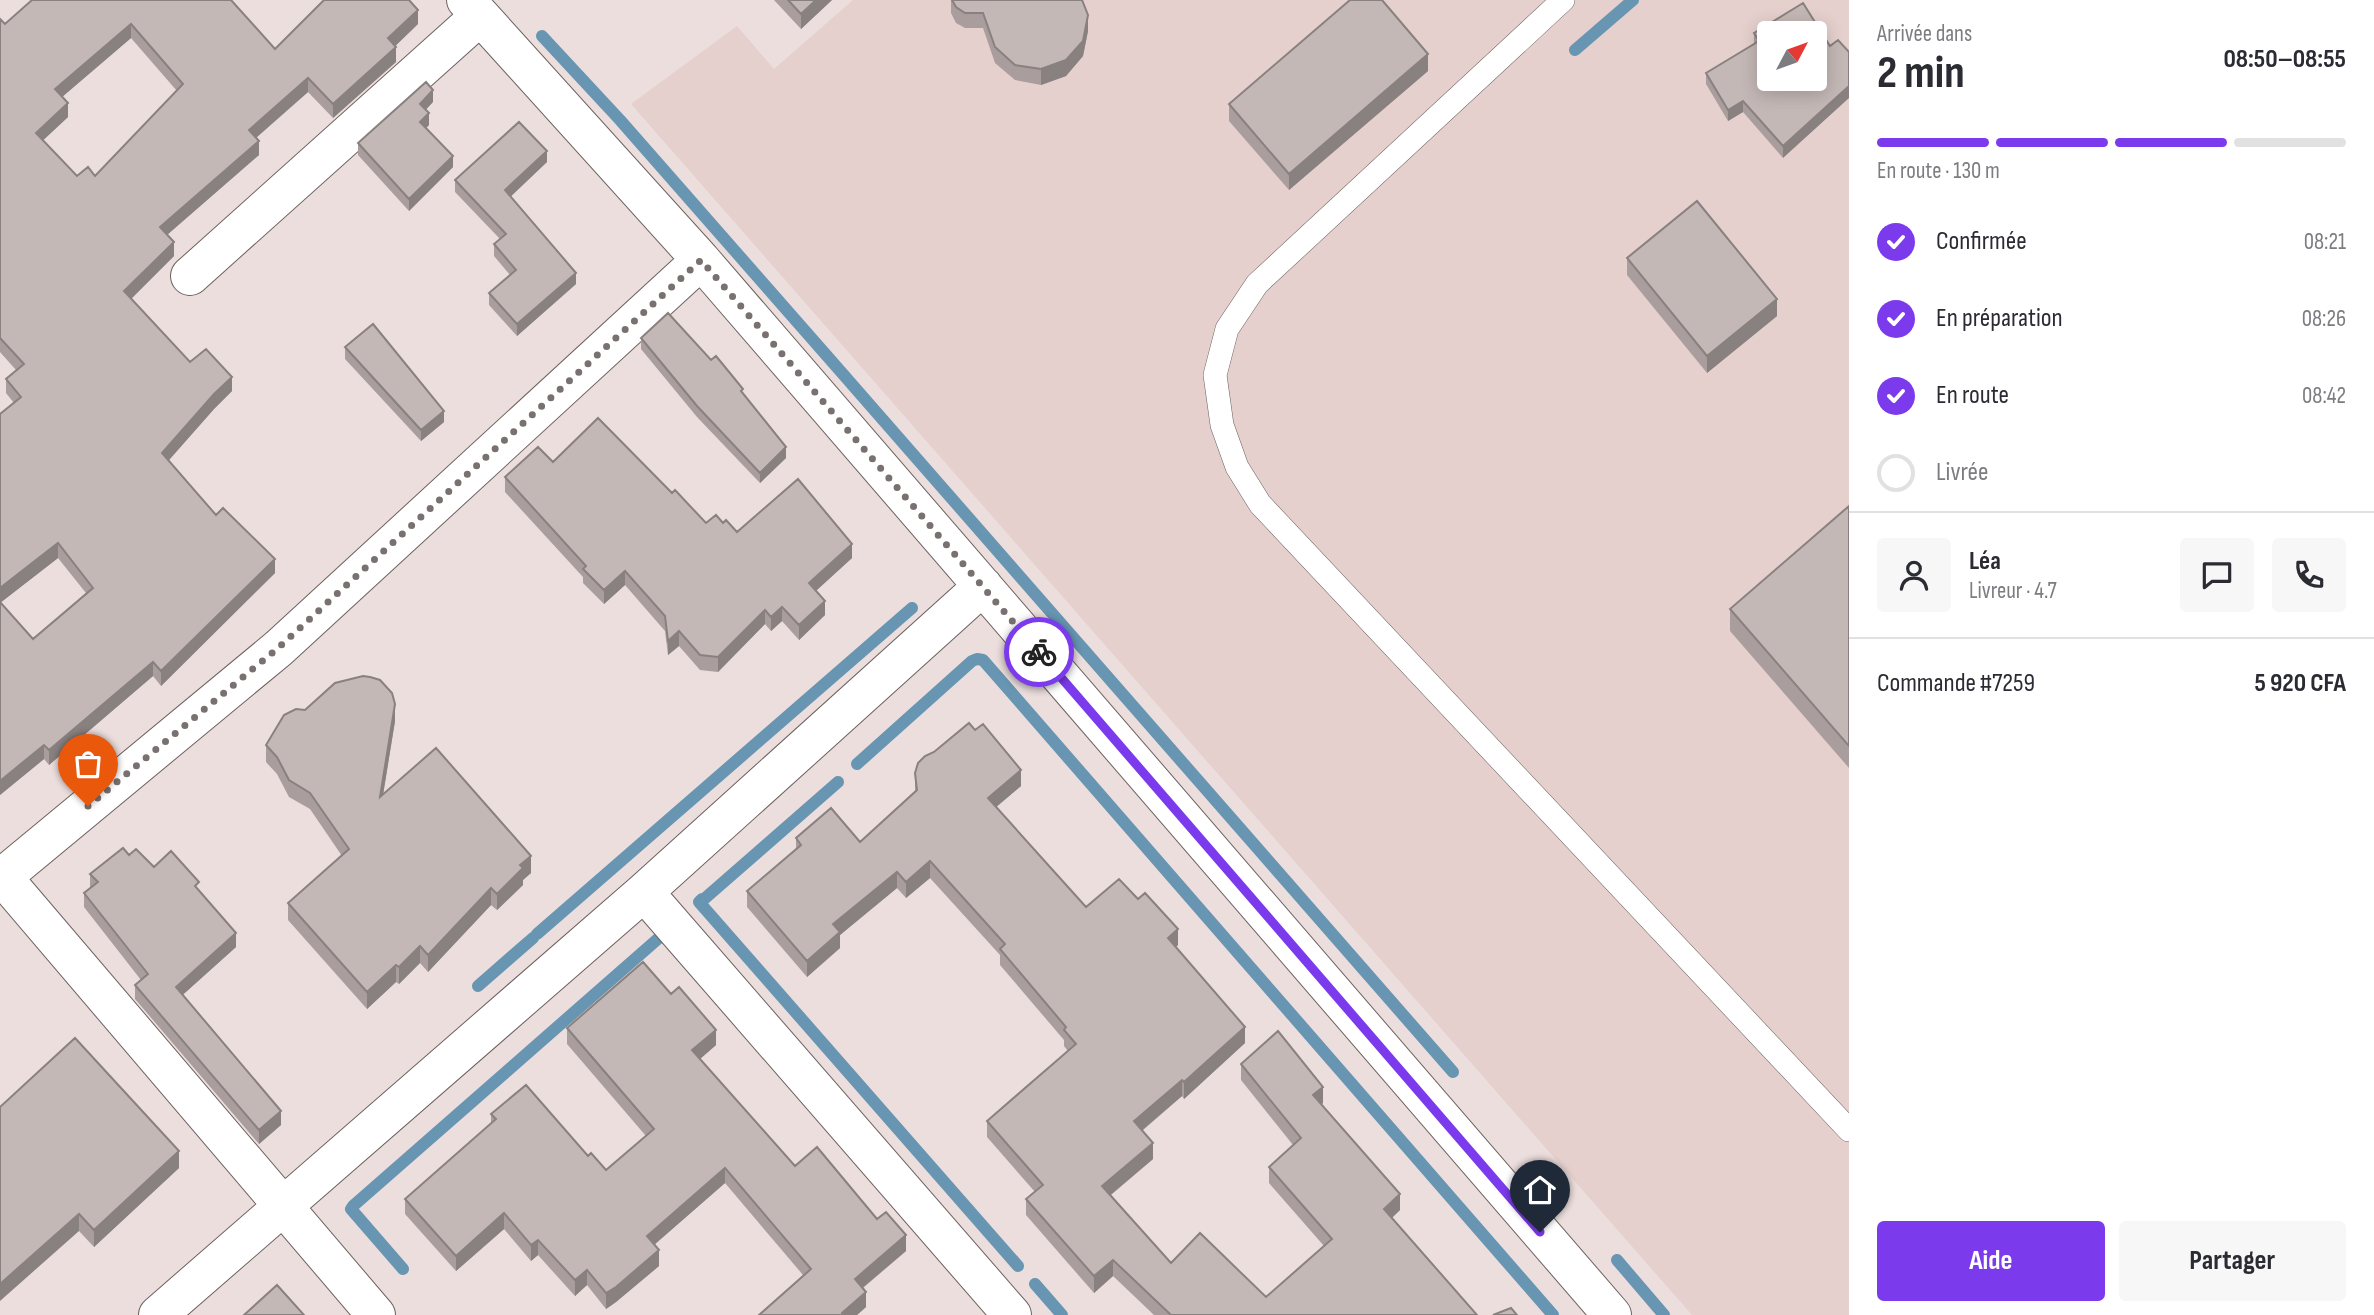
<!DOCTYPE html>
<html lang="fr">
<head>
<meta charset="utf-8">
<style>
	body { margin:0; font-family:"Sofia Sans Condensed",sans-serif; background:#f7f7f7; color:#2b2b33; height:100vh; display:flex; flex-direction:column; font-size:26px; white-space:nowrap }
	* { box-sizing:border-box; margin:0 }
	p { font-size:23px; color:#7c7c81 }
	.icon { flex:none; width:38px; height:38px; fill:none; stroke:currentColor; stroke-width:2; stroke-linecap:round; stroke-linejoin:round }
	.map { position:relative; flex:1; overflow:hidden }
	.details { display:flex; flex-direction:column; background:#fff; width:525px }
	.details>* { flex:none }
	.needle { width:46px; rotate:49deg }
	.fabs { position:absolute; left:1757px; top:21px; display:grid; gap:14px }
	.fabs a { display:grid; place-items:center; width:70px; height:70px; border-radius:7px; background:#fff; box-shadow:0 4px 18px #0003; font-size:35px }
	.pin { position:absolute; display:grid; place-items:center; width:60px; height:60px; color:#fff; margin:-72px -30px; border-radius:50% 50% 50% 0; rotate:-45deg; box-shadow:0 0 7px #0007 }
	.pin .icon { rotate:45deg }
	.courier { position:absolute; display:grid; place-items:center; width:70px; height:70px; margin:-35px; border:5px solid #7c3aed; border-radius:50%; background:#fff; color:#222; box-shadow:0 2px 9px #0007 }
	.overview em { font-style:normal; font-weight:700 }
	.overview div { display:flex; flex-direction:column-reverse }
	.overview { display:flex; align-items:center; justify-content:space-between; height:119px; padding:0 28px }
	h1 { font-size:46px; font-weight:700; line-height:52px }
	.bar { display:grid; grid-template-columns:repeat(4,1fr); gap:10px 7px; align-content:center; height:84px; padding:0 28px }
	.bar i { height:9px; border-radius:5px; background:#e1e1e2 }
	.bar .active { background:#7c3aed }
	.bar p { grid-column:span 4 }
	.line { display:flex; align-items:center; gap:18px; padding:0 28px; border-top:2px solid #e1e1e2 }
	.line div { flex:1 }
	.round { display:grid; place-items:center; flex:none; width:74px; height:74px; border-radius:7px; background:#f7f7f7 }
	ol { padding:0 28px; list-style:none }
	li { display:flex; align-items:center; gap:21px; height:77px }
	li p { margin-inline-start:auto }
	li .icon { padding:7px; border-radius:50%; background:#7c3aed; color:#fff; stroke-width:4 }
	li:last-child { color:#7c7c81 }
	li i { width:38px; height:38px; border:4px solid #e1e1e2; border-radius:50% }
	.button { display:flex; gap:14px; margin-top:auto; padding:14px 28px }
	.button a { flex:1; height:80px; border-radius:7px; background:#7c3aed; color:#fff; font-size:28px; font-weight:700; line-height:80px; text-align:center }
	.button a+a { background:#f7f7f7; color:#2b2b33 }
	main { display:flex; flex:1; min-height:0 }
	.map>svg:first-child { display:block }
	.built { fill:#e5d0cd; fill-rule:evenodd }
	.lines { fill:none; stroke-linecap:round; stroke-linejoin:round }
	.stream { stroke:#6795b2; stroke-width:12 }
	.lane-casing { stroke:#6c6260; stroke-width:24 }
	.street-casing { stroke:#6c6260; stroke-width:40 }
	.lane { stroke:#fff; stroke-width:23 }
	.street { stroke:#fff; stroke-width:38 }
	.wall { fill:#a99e9d; fill-rule:evenodd }
	.shaded-wall { fill:#89817f }
	.building { fill:#c4b8b6; stroke:#89817f; stroke-width:2; fill-rule:evenodd }
	.done { stroke:#797170; stroke-width:7; stroke-dasharray:0 12.6 }
	.route { stroke:#7c3aed; stroke-width:9 }
</style>
</head>
<body>
<main>
<div class="map">
<svg width="1849" height="1315" viewBox="0 0 1849 1315">
	<rect width="100%" height="100%" fill="#ebdedd"/>
	<path class="built" d="M 853,0 L 1849,0 L 1849,1315 L 1692,1315 L 631,104 L 737,26 L 774,69 ZM 1769,33 L 1815,33 L 1815,79 L 1769,79 Z"/>
	<g class="lines">
		<path class="stream" d="M 542,36 L 620,120 L 842,373 L 1453,1072
			M 1575,50 L 1633,0
			M 857,764 L 972,661 L 977,659 L 983,660 L 1553,1315
			M 702,899 L 699,902 L 1018,1266
			M 703,900 L 838,782
			M 537,934 L 912,608
			M 478,986 L 533,938
			M 1617,1260 L 1664,1315
			M 403,1269 L 351,1209 L 353,1206 L 660,937
			M 1035,1284 L 1062,1315"/>
		<defs>
			<path id="lane" d="M 1563,0 L 1257,284 L 1227,329 L 1215,375 L 1222,425 L 1237,467 L 1260,504 L 1849,1130"/>
			<path id="street" d="M 466,0 L 701,260 L 1612,1315
				M 190,276 L 480,16
				M 0,874 L 376,1315
				M 0,879 L 279,648 L 701,260
				M 644,892 L 1012,1315
				M 158,1315 L 644,892 L 983,586"/>
		</defs>
		<use href="#lane" class="lane-casing"/>
		<use href="#street" class="street-casing"/>
		<use href="#lane" class="lane"/>
		<use href="#street" class="street"/>
	</g>
	<path class="wall" d="M 32,0 L 275,49 L 418,24 L 395,46 L 396,62 L 333,118 L 308,92 L 256,138 L 259,155 L 167,235 L 174,256 L 131,299 L 190,362 L 232,391 L 214,409 L 168,461 L 216,515 L 275,573 L 161,686 L 153,676 L 49,765 L 44,759 L 0,795 L 0,414 L 14,403 L 6,393 L 6,379 L 16,370 L 0,352 L 0,19 L 5,24 ZM 131,38 L 177,91 L 95,176 L 77,176 L 43,140 L 68,117 L 62,97 ZM 58,558 L 86,593 L 33,639 L 0,603 Z
		M 774,0 L 832,0 L 801,29 Z
		M 951,0 L 1082,0 L 1088,31 L 1083,56 L 1066,76 L 1041,85 L 1015,80 L 995,63 L 983,28 L 965,28 L 956,23 L 951,13 Z
		M 1803,3 L 1783,158 L 1743,112 L 1728,121 L 1706,84 L 1706,73 L 1754,44 L 1754,33 Z
		M 1428,71 L 1289,190 L 1229,121 L 1229,104 Z
		M 433,102 L 425,110 L 429,125 L 426,128 L 453,167 L 409,211 L 358,155 L 358,143 Z
		M 547,162 L 510,196 L 576,284 L 517,336 L 489,305 L 489,293 L 510,275 L 494,256 L 494,244 L 500,239 L 455,192 L 455,180 Z
		M 1627,258 L 1777,316 L 1707,373 L 1627,275 Z
		M 641,338 L 711,360 L 743,394 L 786,458 L 760,483 L 697,417 L 641,349 Z
		M 345,347 L 444,422 L 421,441 L 345,359 Z
		M 553,462 L 672,493 L 706,523 L 723,523 L 737,532 L 852,558 L 816,591 L 825,615 L 799,640 L 782,621 L 771,631 L 765,624 L 718,672 L 700,670 L 679,646 L 668,655 L 665,631 L 625,585 L 604,604 L 583,583 L 583,577 L 505,492 L 505,477 Z
		M 1849,506 L 1849,768 L 1730,631 L 1730,609 Z
		M 305,710 L 395,721 L 383,794 L 531,873 L 523,880 L 523,885 L 497,910 L 491,905 L 428,972 L 420,963 L 399,984 L 396,982 L 367,1009 L 288,920 L 288,903 L 342,856 L 310,809 L 289,797 L 277,774 L 266,762 L 266,745 Z
		M 915,773 L 1021,786 L 996,807 L 1086,907 L 1178,945 L 1176,947 L 1245,1043 L 1184,1099 L 1182,1096 L 1142,1131 L 1153,1159 L 1111,1195 L 1171,1263 L 1266,1297 L 1324,1246 L 1269,1183 L 1269,1167 L 1293,1145 L 1241,1080 L 1241,1064 L 1323,1103 L 1321,1105 L 1400,1210 L 1392,1218 L 1477,1315 L 1154,1315 L 1113,1276 L 1094,1293 L 1026,1215 L 1026,1199 L 1035,1192 L 987,1137 L 987,1121 L 1068,1051 L 1064,1046 L 1064,1040 L 1000,965 L 1000,955 L 930,878 L 906,898 L 897,888 L 840,935 L 840,948 L 807,977 L 747,907 L 747,891 L 796,849 L 796,838 L 860,842 L 915,791 Z
		M 129,855 L 154,867 L 199,890 L 236,947 L 182,995 L 281,1125 L 259,1144 L 135,999 L 135,985 L 141,980 L 84,907 L 84,893 L 90,888 L 90,874 Z
		M 567,1028 L 716,1045 L 700,1059 L 795,1166 L 877,1219 L 906,1251 L 863,1288 L 866,1307 L 857,1315 L 759,1315 L 803,1275 L 725,1183 L 654,1245 L 659,1266 L 616,1302 L 606,1309 L 587,1285 L 575,1296 L 538,1255 L 531,1261 L 504,1229 L 456,1271 L 405,1214 L 405,1199 L 491,1123 L 491,1114 L 588,1156 L 606,1170 L 646,1136 L 567,1044 Z
		M 0,1107 L 179,1168 L 94,1247 L 79,1231 Z"/>
	<path class="shaded-wall" d="M 816,0 L 832,0 L 801,29 L 801,14 Z
		M 418,10 L 418,24 L 388,53 L 388,38 Z
		M 1088,15 L 1088,31 L 1083,56 L 1066,76 L 1041,85 L 1041,69 Z
		M 131,24 L 131,38 L 55,103 L 55,89 Z
		M 396,47 L 396,62 L 333,118 L 333,104 Z
		M 1428,54 L 1428,71 L 1289,190 L 1289,174 Z
		M 308,78 L 308,92 L 249,144 L 249,130 Z
		M 1849,86 L 1849,98 L 1783,158 L 1783,146 Z
		M 433,90 L 433,102 L 420,116 L 420,104 Z
		M 1743,101 L 1743,112 L 1728,121 L 1728,110 Z
		M 68,103 L 68,117 L 36,147 L 36,133 Z
		M 429,113 L 429,125 L 420,134 L 420,122 Z
		M 259,141 L 259,155 L 160,241 L 160,227 Z
		M 547,151 L 547,162 L 505,202 L 505,190 Z
		M 453,156 L 453,167 L 409,211 L 409,199 Z
		M 174,242 L 174,256 L 124,306 L 124,291 Z
		M 576,273 L 576,284 L 517,336 L 517,324 Z
		M 1777,299 L 1777,316 L 1707,373 L 1707,356 Z
		M 232,377 L 232,391 L 214,409 L 162,468 L 162,453 L 214,394 Z
		M 444,411 L 444,422 L 421,441 L 421,430 Z
		M 786,447 L 786,458 L 760,483 L 760,473 Z
		M 58,543 L 58,558 L 0,603 L 0,588 Z
		M 852,544 L 852,558 L 809,597 L 809,583 Z
		M 275,559 L 275,573 L 161,686 L 161,671 Z
		M 625,571 L 625,585 L 604,604 L 604,590 Z
		M 825,601 L 825,615 L 799,640 L 799,625 Z
		M 782,607 L 782,621 L 771,631 L 771,617 Z
		M 765,610 L 765,624 L 718,672 L 718,657 Z
		M 679,631 L 679,646 L 668,655 L 668,641 Z
		M 153,662 L 153,676 L 49,765 L 49,750 Z
		M 395,704 L 395,721 L 380,814 L 380,797 Z
		M 44,745 L 44,759 L 0,795 L 0,781 Z
		M 1021,770 L 1021,786 L 988,814 L 988,798 Z
		M 531,856 L 531,873 L 523,880 L 523,885 L 497,910 L 497,894 L 520,865 Z
		M 930,861 L 930,878 L 906,898 L 906,882 Z
		M 897,872 L 897,888 L 840,935 L 840,948 L 807,977 L 807,961 L 833,924 Z
		M 491,888 L 491,905 L 428,972 L 428,955 Z
		M 1178,929 L 1178,945 L 1168,954 L 1168,938 Z
		M 236,933 L 236,947 L 176,1001 L 176,987 Z
		M 420,946 L 420,963 L 399,984 L 399,967 Z
		M 396,965 L 396,982 L 367,1009 L 367,992 Z
		M 1245,1027 L 1245,1043 L 1184,1099 L 1184,1082 Z
		M 716,1030 L 716,1045 L 692,1066 L 692,1050 Z
		M 1182,1080 L 1182,1096 L 1134,1137 L 1134,1121 Z
		M 1323,1087 L 1323,1103 L 1313,1111 L 1313,1095 Z
		M 281,1111 L 281,1125 L 259,1144 L 259,1130 Z
		M 1153,1143 L 1153,1159 L 1102,1202 L 1102,1186 Z
		M 179,1151 L 179,1168 L 94,1247 L 94,1230 Z
		M 725,1168 L 725,1183 L 647,1251 L 647,1236 Z
		M 1400,1194 L 1400,1210 L 1384,1225 L 1384,1209 Z
		M 504,1213 L 504,1229 L 456,1271 L 456,1256 Z
		M 79,1214 L 79,1231 L 0,1301 L 0,1284 Z
		M 906,1235 L 906,1251 L 855,1294 L 855,1279 Z
		M 538,1240 L 538,1255 L 531,1261 L 531,1245 Z
		M 659,1250 L 659,1266 L 616,1302 L 606,1309 L 606,1293 Z
		M 1113,1260 L 1113,1276 L 1094,1293 L 1094,1276 Z
		M 587,1270 L 587,1285 L 575,1296 L 575,1280 Z
		M 866,1292 L 866,1307 L 857,1315 L 842,1315 L 842,1313 Z"/>
	<path class="building" d="M 32,0 L 231,0 L 275,49 L 324,0 L 409,0 L 418,10 L 388,38 L 396,47 L 333,104 L 308,78 L 249,130 L 259,141 L 160,227 L 174,242 L 124,291 L 190,362 L 206,349 L 232,377 L 214,394 L 162,453 L 216,515 L 223,508 L 275,559 L 161,671 L 153,662 L 49,750 L 44,745 L 0,781 L 0,602 L 33,639 L 93,588 L 58,543 L 0,588 L 0,414 L 21,397 L 6,379 L 24,364 L 0,338 L 0,19 L 5,24 ZM 131,24 L 183,84 L 95,176 L 88,167 L 77,176 L 36,133 L 68,103 L 55,89 Z
		M 788,0 L 816,0 L 801,14 Z
		M 952,0 L 1082,0 L 1088,15 L 1083,41 L 1066,60 L 1041,69 L 1015,65 L 995,47 L 983,13 L 965,13 L 956,7 Z
		M 1350,0 L 1382,0 L 1428,54 L 1289,174 L 1229,104 Z
		M 1803,3 L 1830,46 L 1838,40 L 1849,52 L 1849,86 L 1783,146 L 1743,101 L 1728,110 L 1706,73 L 1759,41 L 1754,33 ZM 1769,33 L 1815,33 L 1815,79 L 1769,79 Z
		M 426,82 L 433,90 L 420,104 L 429,113 L 420,122 L 453,156 L 409,199 L 358,143 Z
		M 519,122 L 547,151 L 505,190 L 576,273 L 517,324 L 489,293 L 516,270 L 494,244 L 506,234 L 455,180 Z
		M 1697,201 L 1777,299 L 1707,356 L 1627,258 Z
		M 668,313 L 711,360 L 716,356 L 743,389 L 741,391 L 786,447 L 760,473 L 697,406 L 641,338 Z
		M 373,324 L 444,411 L 421,430 L 345,347 Z
		M 598,418 L 672,493 L 675,490 L 706,523 L 716,515 L 723,523 L 726,520 L 737,532 L 798,479 L 852,544 L 809,583 L 825,601 L 799,625 L 782,607 L 771,617 L 765,610 L 718,657 L 700,655 L 679,631 L 668,641 L 665,616 L 625,571 L 604,590 L 583,569 L 586,566 L 505,477 L 538,447 L 553,462 Z
		M 1849,506 L 1849,746 L 1730,609 Z
		M 363,676 L 370,677 L 380,680 L 392,693 L 395,704 L 380,797 L 436,748 L 531,856 L 520,865 L 523,868 L 497,894 L 491,888 L 428,955 L 420,946 L 399,967 L 396,965 L 367,992 L 288,903 L 349,849 L 310,793 L 289,780 L 277,757 L 266,745 L 284,715 L 296,709 L 305,710 L 335,683 Z
		M 969,723 L 975,730 L 983,724 L 1021,770 L 988,798 L 1086,907 L 1119,879 L 1138,899 L 1145,893 L 1178,929 L 1168,938 L 1245,1027 L 1184,1082 L 1182,1080 L 1134,1121 L 1153,1143 L 1102,1186 L 1171,1263 L 1200,1233 L 1266,1297 L 1332,1239 L 1269,1167 L 1301,1138 L 1241,1064 L 1278,1031 L 1323,1087 L 1313,1095 L 1400,1194 L 1384,1209 L 1477,1315 L 1171,1315 L 1113,1260 L 1094,1276 L 1026,1199 L 1043,1185 L 987,1121 L 1076,1044 L 1064,1030 L 1066,1027 L 1000,949 L 1005,944 L 930,861 L 906,882 L 897,872 L 833,924 L 840,932 L 807,961 L 747,891 L 801,845 L 796,838 L 831,808 L 860,842 L 917,790 L 915,773 L 918,763 L 925,756 L 934,752 Z
		M 123,848 L 129,855 L 136,849 L 154,867 L 171,851 L 199,882 L 195,886 L 236,933 L 176,987 L 281,1111 L 259,1130 L 135,985 L 148,974 L 84,893 L 98,882 L 90,874 Z
		M 643,962 L 671,994 L 679,987 L 716,1030 L 692,1050 L 795,1166 L 817,1147 L 877,1219 L 886,1212 L 906,1235 L 855,1279 L 866,1292 L 842,1313 L 843,1315 L 759,1315 L 811,1269 L 725,1168 L 647,1236 L 659,1250 L 616,1287 L 606,1293 L 587,1270 L 575,1280 L 538,1240 L 531,1245 L 504,1213 L 456,1256 L 405,1199 L 496,1119 L 491,1114 L 526,1085 L 588,1156 L 591,1153 L 606,1170 L 654,1129 L 567,1028 Z
		M 75,1038 L 179,1151 L 94,1230 L 79,1214 L 0,1284 L 0,1107 Z
		M 277,1285 L 304,1315 L 244,1315 Z
		M 1511,1308 L 1517,1315 L 1493,1315 Z"/>
	<g class="lines">
		<path class="done" d="M 88,806 L 278,648 L 701,260 L 1039,652"/>
		<path class="route" d="M 1039,652 L 1540,1232"/>
	</g>
</svg>
<div class="fabs">
<a><svg class="needle" viewBox="-14 -14 28 28"><path d="M0-13l5 13h-10z" fill="#e53935"/><path d="M0 13l5-13h-10z" fill="#7c7c81"/></svg></a>
</div>
<div class="pin" style="left:88px;top:806px;background:#ea580c"><svg class="icon" aria-label="bag" viewBox="0 0 24 24"><path d="M5 8h14l-1 12H6zM9 8a3 3 0 0 1 6 0"/></svg></div>
<div class="pin" style="left:1540px;top:1232px;background:#1f2937"><svg class="icon" aria-label="home" viewBox="0 0 24 24"><path d="M3 11l9-7 9 7M6 9v11h12V9"/></svg></div>
<div class="courier" style="left:1039px;top:652px"><svg class="icon" aria-label="bike" viewBox="0 0 24 24"><circle cx="6" cy="16" r="4"/><circle cx="18" cy="16" r="4"/><path d="M6 16l4-8h5l3 8M10 8l3 8H6M13 5h3"/></svg></div>
</div>
<section class="details">
<div class="overview"><div><h1>2 min</h1><p>Arrivée dans</p></div><em>08:50–08:55</em></div>
<div class="bar"><i class="active"></i><i class="active"></i><i class="active"></i><i></i><p>En route · 130 m</p></div>
<ol>
<li><svg class="icon" aria-label="check" viewBox="0 0 24 24"><path d="M5 12l5 5 9-10"/></svg>Confirmée<p>08:21</p></li>
<li><svg class="icon" aria-label="check" viewBox="0 0 24 24"><path d="M5 12l5 5 9-10"/></svg>En préparation<p>08:26</p></li>
<li><svg class="icon" aria-label="check" viewBox="0 0 24 24"><path d="M5 12l5 5 9-10"/></svg>En route<p>08:42</p></li>
<li><i></i>Livrée</li>
</ol>
<div class="line" style="height:126px"><a class="round"><svg class="icon" aria-label="person" viewBox="0 0 24 24"><circle cx="12" cy="8" r="4"/><path d="M4 21q1-7 8-7t8 7"/></svg></a><div><b>Léa</b><p>Livreur · 4.7</p></div><a class="round"><svg class="icon" aria-label="chat" viewBox="0 0 24 24"><path d="M4 5h16v11H9l-5 4z"/></svg></a><a class="round"><svg class="icon" aria-label="phone" viewBox="0 0 24 24"><path d="M5 4h4l2 5-3 2q2 4 5 5l2-3 5 2v4C11 20 4 13 5 4z"/></svg></a></div>
<div class="line" style="height:91px"><div>Commande #7259</div><b>5 920 CFA</b></div>
<div class="button"><a>Aide</a><a>Partager</a></div>
</section>
</main>
</body>
</html>
